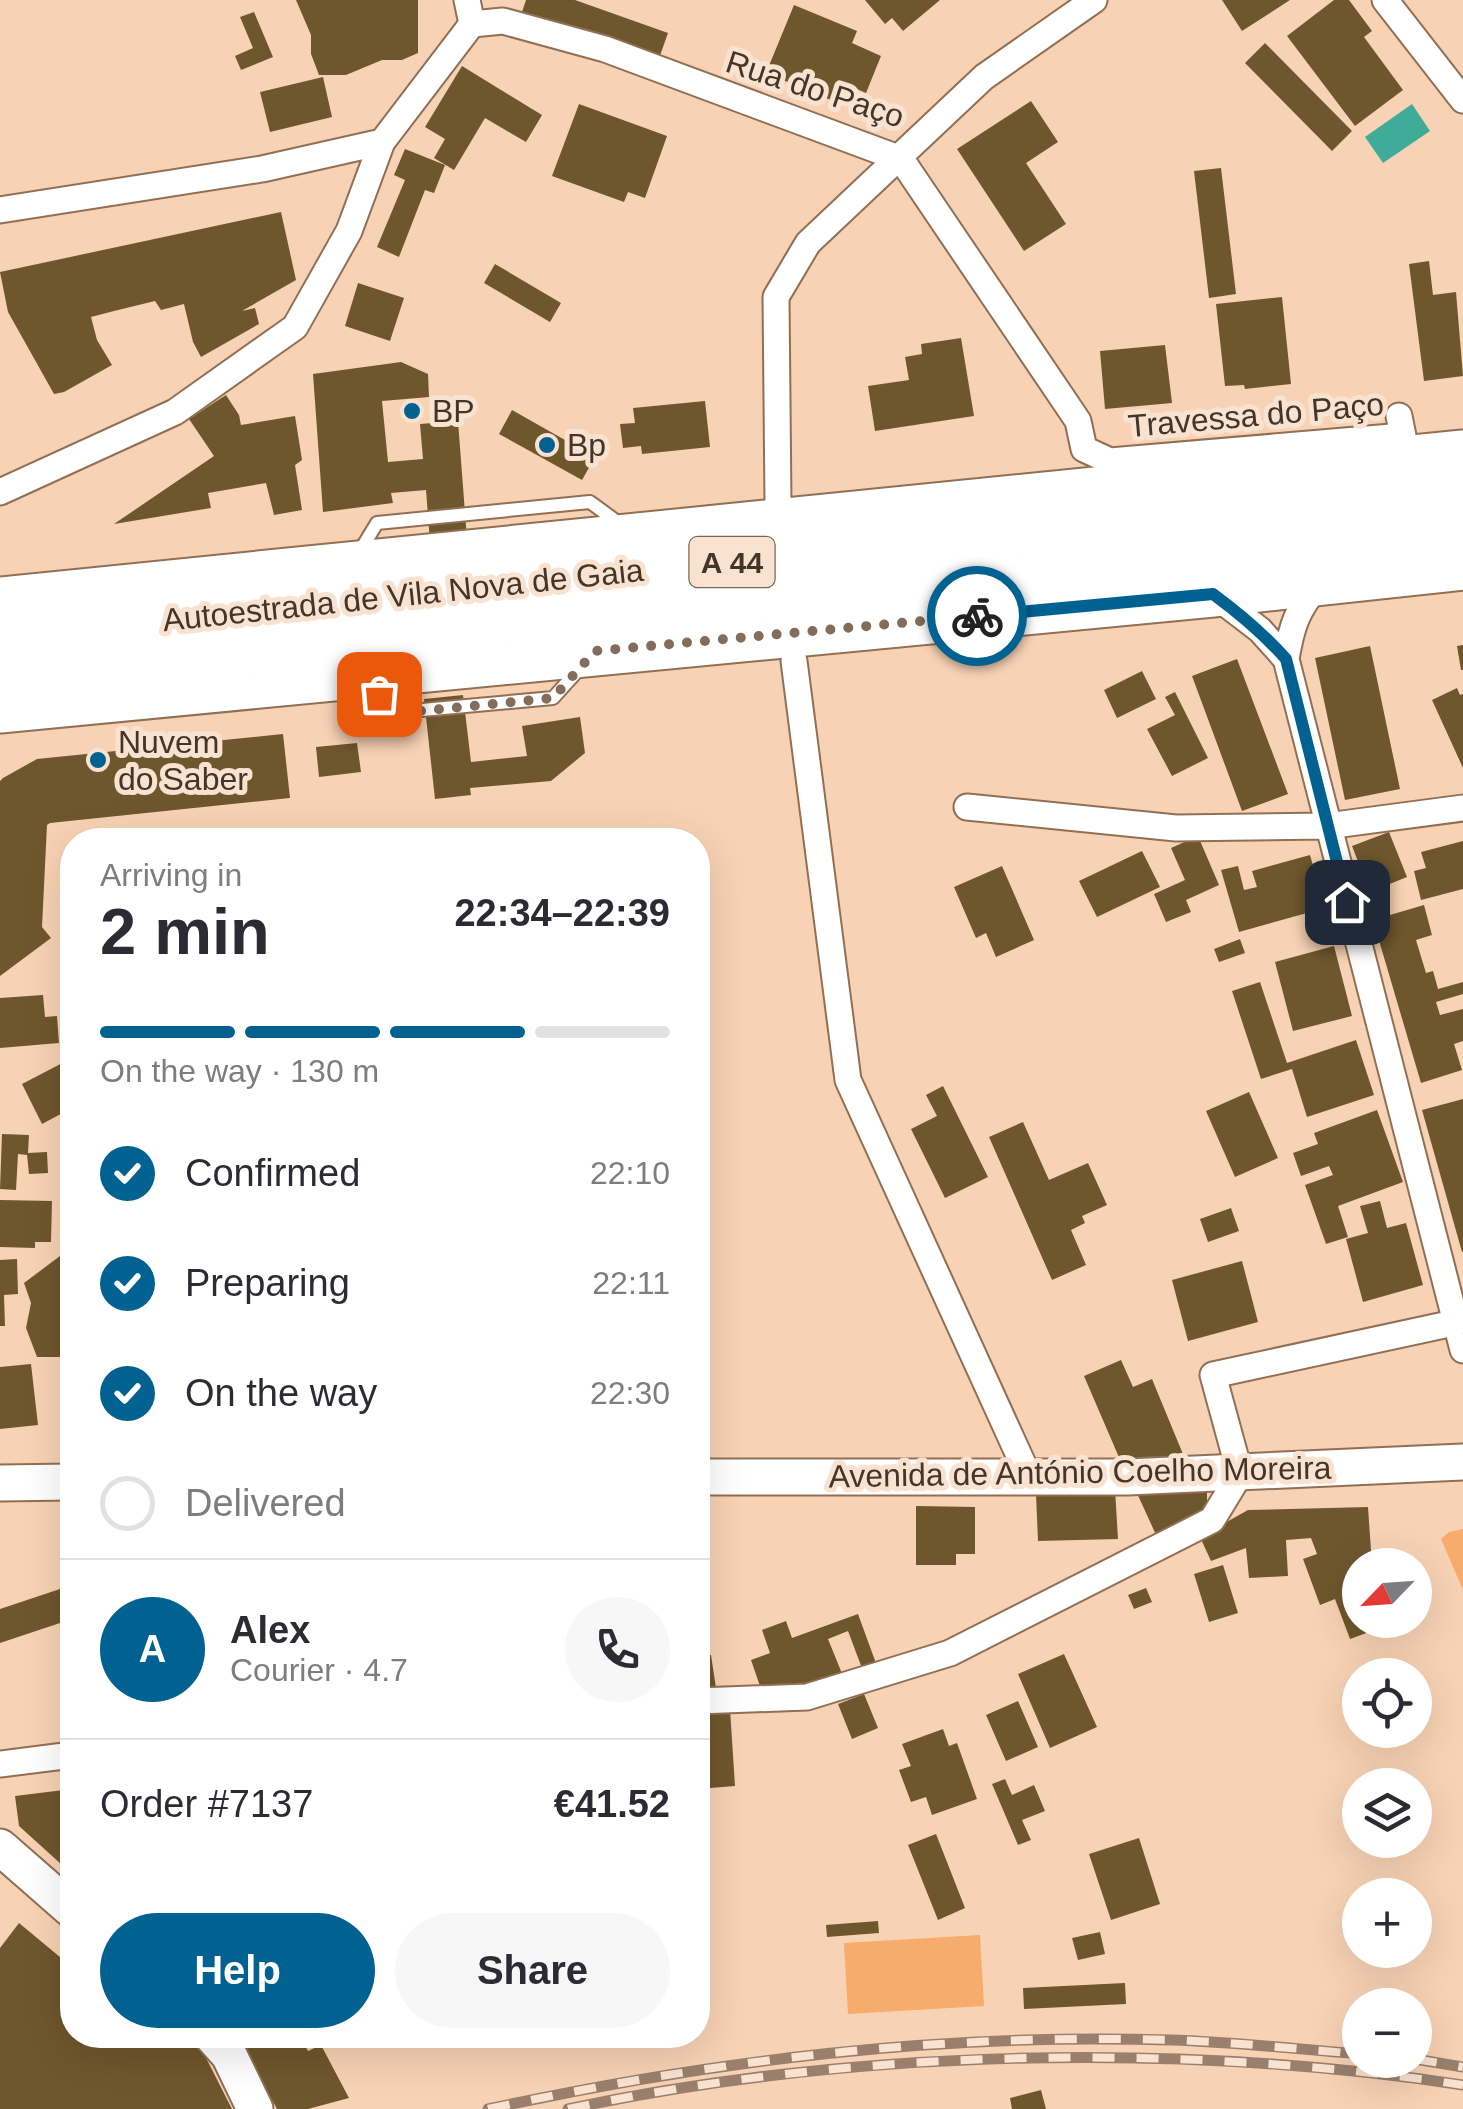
<!DOCTYPE html>
<html lang="en">
<head>
<meta charset="utf-8">
<style>
	body { margin:0; font-family:Helvetica,sans-serif; background:#f7f7f7; color:#2b2b33; height:100vh; display:flex; flex-direction:column; font-size:38px; white-space:nowrap }
	* { box-sizing:border-box; margin:0 }
	p { font-size:32px; color:#7c7c81 }
	.icon { flex:none; width:55px; height:55px; fill:none; stroke:currentColor; stroke-width:2; stroke-linecap:round; stroke-linejoin:round }
	.map { position:relative; flex:1; overflow:hidden }
	.details { position:absolute; left:60px; top:828px; width:650px; height:1220px; display:flex; flex-direction:column; background:#fff; border-radius:40px; box-shadow:0 10px 40px #0002 }
	.details>* { flex:none }
	.needle { width:65px; rotate:245deg }
	.fabs { position:absolute; left:1342px; top:1548px; display:grid; gap:20px }
	.fabs a { display:grid; place-items:center; width:90px; height:90px; border-radius:50%; background:#fff; box-shadow:0 10px 40px #0002; font-size:50px }
	.pin { position:absolute; display:grid; place-items:center; width:85px; height:85px; color:#fff; margin:-42px; border-radius:20px; box-shadow:0 5px 15px #0006 }
	.courier { position:absolute; display:grid; place-items:center; width:100px; height:100px; margin:-50px; border:8px solid #016292; border-radius:50%; background:#fff; color:#222; box-shadow:0 2px 12px #0007 }
	.summary em { font-style:normal; font-weight:700 }
	.summary div { display:flex; flex-direction:column-reverse }
	.summary { display:flex; align-items:center; justify-content:space-between; height:170px; padding:0 40px }
	h1 { font-size:65px; font-weight:700; line-height:75px }
	.bar { display:grid; grid-template-columns:repeat(4,1fr); gap:15px 10px; align-content:center; height:120px; padding:0 40px }
	.bar i { height:12px; border-radius:8px; background:#e1e1e2 }
	.bar .on { background:#016292 }
	.bar p { grid-column:span 4 }
	.line { display:flex; align-items:center; gap:25px; padding:0 40px; border-top:2px solid #e1e1e2 }
	.line div { flex:1 }
	.round { display:grid; place-items:center; flex:none; width:105px; height:105px; border-radius:52px; background:#f7f7f7 }
	ol { padding:0 40px; list-style:none }
	li { display:flex; align-items:center; gap:30px; height:110px }
	li p { margin-inline-start:auto }
	li .icon { padding:10px; border-radius:50%; background:#016292; color:#fff; stroke-width:4 }
	li:last-child { color:#7c7c81 }
	li i { width:55px; height:55px; border:5px solid #e1e1e2; border-radius:50% }
	.button { display:flex; gap:20px; margin-top:auto; padding:20px 40px }
	.button a { flex:1; height:115px; border-radius:60px; background:#016292; color:#fff; font-size:40px; font-weight:700; line-height:115px; text-align:center }
	.button a+a { background:#f7f7f7; color:#2b2b33 }
	.map>svg:first-child { display:block }
	.green { fill:#f7ab6c }
	.water { fill:#41ab99 }
	.building { fill:#6f572d }
	.lines { fill:none; stroke-linecap:round; stroke-linejoin:round }
	.lane-casing { stroke:#916f54; stroke-width:16 }
	.street-casing { stroke:#916f54; stroke-width:29 }
	.secondary-casing { stroke:#916f54; stroke-width:39 }
	.highway-casing { stroke:#916f54; stroke-width:49 }
	.lane { stroke:#fff; stroke-width:12 }
	.street { stroke:#fff; stroke-width:25 }
	.secondary { stroke:#fff; stroke-width:35 }
	.highway { stroke:#fff; stroke-width:45 }
	.rail-casing { stroke:#9a806c; stroke-width:11 }
	.rail { stroke:#f9e2d0; stroke-width:8; stroke-dasharray:22; stroke-linecap:butt }
	.done { stroke:#836c5a; stroke-width:10; stroke-dasharray:0 18 }
	.route { stroke:#016292; stroke-width:12 }
	.poi-dot { fill:#016292; stroke:#f9e2d0; stroke-width:4 }
	.labels { text-anchor:middle; dominant-baseline:central; stroke-width:10; stroke-linejoin:round; paint-order:stroke }
	.shield { fill:#f9e2d0; stroke:#7a695b; stroke-width:2.5 }
	.shield-label { font-size:30px; font-weight:bold; fill:#443529 }
	.street-label { font-size:32px; fill:#443529; stroke:#f9e2d0 }
	.poi-label { font-size:32px; fill:#443529; stroke:#f9e2d0; text-anchor:start }
</style>
</head>
<body>
<div class="map">
<svg width="1463" height="2109" viewBox="0 0 1463 2109">
	<rect width="100%" height="100%" fill="#f8d2b4"/>
	<path class="green" d="M 1463,1529 L 1463,1590 L 1441,1539 L 1449,1532 Z
		M 980,1935 L 984,2006 L 848,2014 L 844,1943 Z"/>
	<path class="water" d="M 1412,104 L 1430,131 L 1383,163 L 1365,137 Z"/>
	<path class="building" d="M 296,0 L 418,0 L 418,53 L 402,60 L 382,60 L 346,75 L 319,75 L 311,54 L 311,35 Z
		M 526,0 L 575,0 L 668,33 L 657,64 L 521,15 Z
		M 865,0 L 940,0 L 903,31 L 892,18 L 885,24 Z
		M 1222,0 L 1290,0 L 1242,31 Z
		M 1334,0 L 1349,0 L 1372,31 L 1364,37 L 1403,90 L 1355,126 L 1287,36 Z
		M 794,5 L 857,31 L 852,43 L 881,56 L 866,93 L 852,87 L 845,106 L 766,73 Z
		M 254,12 L 273,57 L 241,70 L 235,56 L 253,48 L 240,17 Z
		M 1265,43 L 1352,131 L 1332,151 L 1245,63 Z
		M 462,66 L 542,115 L 526,142 L 485,118 L 454,170 L 434,158 L 445,139 L 425,127 Z
		M 323,77 L 332,117 L 270,132 L 260,92 Z
		M 1031,101 L 1058,142 L 1026,163 L 1066,224 L 1024,251 L 957,149 Z
		M 579,104 L 667,136 L 645,198 L 628,192 L 624,202 L 552,176 Z
		M 405,149 L 445,165 L 434,193 L 425,190 L 399,257 L 377,247 L 405,180 L 394,175 Z
		M 1221,168 L 1236,294 L 1209,298 L 1194,171 Z
		M 281,212 L 296,280 L 242,311 L 255,308 L 259,324 L 201,357 L 193,342 L 184,304 L 161,310 L 155,301 L 114,311 L 91,317 L 97,340 L 112,365 L 64,392 L 54,394 L 8,312 L 0,272 Z
		M 1429,261 L 1433,295 L 1456,292 L 1463,376 L 1424,381 L 1409,264 Z
		M 495,264 L 561,303 L 550,322 L 484,283 Z
		M 358,283 L 404,298 L 390,341 L 345,326 Z
		M 1282,297 L 1291,384 L 1245,389 L 1244,385 L 1225,386 L 1216,304 Z
		M 961,338 L 974,416 L 875,431 L 868,386 L 909,380 L 905,357 L 922,354 L 921,344 Z
		M 1165,345 L 1172,403 L 1105,409 L 1100,351 Z
		M 401,362 L 428,374 L 429,397 L 382,401 L 388,462 L 423,459 L 420,424 L 458,421 L 467,539 L 430,542 L 426,490 L 391,493 L 393,503 L 323,512 L 313,374 Z
		M 226,395 L 239,415 L 241,425 L 295,416 L 302,460 L 295,465 L 302,510 L 274,515 L 266,483 L 208,493 L 211,508 L 114,524 L 214,456 L 189,419 Z
		M 705,401 L 710,447 L 642,454 L 641,446 L 623,448 L 620,424 L 635,423 L 633,408 Z
		M 512,410 L 595,457 L 582,480 L 499,434 Z
		M 1463,645 L 1463,670 L 1461,670 L 1457,646 Z
		M 1370,646 L 1400,789 L 1345,800 L 1315,658 Z
		M 1237,659 L 1288,794 L 1242,811 L 1192,676 Z
		M 1142,671 L 1156,699 L 1117,718 L 1104,690 Z
		M 1457,688 L 1460,695 L 1463,694 L 1463,768 L 1432,700 Z
		M 1175,692 L 1208,758 L 1172,776 L 1147,729 L 1175,715 L 1165,697 Z
		M 463,695 L 471,762 L 527,756 L 522,726 L 580,717 L 585,753 L 551,781 L 470,788 L 471,795 L 435,799 L 424,699 Z
		M 283,734 L 290,798 L 50,823 L 47,825 L 42,927 L 51,938 L 0,976 L 0,781 L 3,778 L 37,759 Z
		M 357,743 L 361,772 L 319,777 L 316,747 Z
		M 1389,832 L 1407,877 L 1370,892 L 1352,846 Z
		M 1198,836 L 1219,885 L 1186,900 L 1191,912 L 1166,922 L 1154,894 L 1185,880 L 1171,848 Z
		M 1463,841 L 1463,889 L 1421,900 L 1414,871 L 1426,868 L 1421,852 Z
		M 1142,851 L 1160,887 L 1097,917 L 1079,881 Z
		M 1310,855 L 1325,908 L 1239,932 L 1221,870 L 1238,866 L 1244,890 L 1257,887 L 1252,871 Z
		M 1002,866 L 1034,940 L 996,957 L 986,933 L 976,938 L 954,887 Z
		M 1424,905 L 1432,935 L 1416,940 L 1426,973 L 1433,971 L 1438,989 L 1463,982 L 1463,994 L 1436,1002 L 1440,1015 L 1463,1009 L 1463,1041 L 1454,1044 L 1462,1070 L 1421,1083 L 1373,920 Z
		M 1240,939 L 1245,953 L 1219,962 L 1214,949 Z
		M 1334,946 L 1352,1016 L 1293,1031 L 1275,962 Z
		M 1260,982 L 1287,1063 L 1356,1040 L 1374,1095 L 1307,1117 L 1292,1069 L 1261,1079 L 1232,991 Z
		M 43,995 L 45,1017 L 57,1016 L 59,1043 L 0,1048 L 0,998 Z
		M 72,1058 L 72,1108 L 42,1124 L 22,1084 Z
		M 943,1086 L 988,1177 L 945,1198 L 911,1129 L 937,1116 L 926,1095 Z
		M 1249,1092 L 1278,1158 L 1235,1177 L 1206,1111 Z
		M 1463,1099 L 1463,1252 L 1462,1252 L 1422,1110 Z
		M 1377,1110 L 1403,1182 L 1338,1206 L 1348,1237 L 1326,1244 L 1305,1185 L 1333,1175 L 1329,1166 L 1301,1176 L 1293,1153 L 1318,1144 L 1314,1133 Z
		M 1023,1122 L 1049,1180 L 1088,1163 L 1107,1205 L 1082,1216 L 1085,1223 L 1071,1230 L 1086,1265 L 1052,1280 L 989,1137 Z
		M 2,1134 L 29,1135 L 28,1153 L 47,1152 L 48,1173 L 29,1174 L 27,1155 L 18,1154 L 16,1190 L 0,1189 Z
		M 0,1200 L 52,1201 L 51,1242 L 35,1242 L 35,1248 L 0,1247 Z
		M 1380,1201 L 1387,1228 L 1406,1223 L 1423,1285 L 1363,1302 L 1346,1239 L 1368,1233 L 1360,1206 Z
		M 1231,1208 L 1239,1231 L 1208,1242 L 1200,1219 Z
		M 72,1247 L 72,1279 L 62,1287 L 65,1320 L 72,1291 L 72,1431 L 67,1431 L 62,1357 L 37,1357 L 26,1328 L 31,1303 L 24,1283 Z
		M 17,1259 L 18,1294 L 4,1295 L 5,1326 L 0,1326 L 0,1260 Z
		M 1242,1261 L 1258,1322 L 1188,1341 L 1172,1280 Z
		M 1121,1360 L 1133,1387 L 1152,1379 L 1185,1459 L 1121,1462 L 1084,1376 Z
		M 31,1364 L 38,1425 L 0,1429 L 0,1367 Z
		M 1115,1489 L 1118,1539 L 1038,1541 L 1036,1494 Z
		M 1207,1490 L 1207,1511 L 1157,1537 L 1136,1491 Z
		M 698,1494 L 710,1494 L 710,1552 L 698,1552 Z
		M 916,1506 L 975,1507 L 975,1554 L 956,1554 L 956,1565 L 916,1565 Z
		M 1368,1507 L 1372,1565 L 1360,1565 L 1360,1620 L 1380,1620 L 1383,1627 L 1350,1639 L 1335,1599 L 1320,1605 L 1303,1559 L 1317,1554 L 1311,1538 L 1286,1540 L 1288,1576 L 1249,1578 L 1246,1548 L 1211,1561 L 1200,1537 L 1248,1510 Z
		M 1223,1565 L 1238,1613 L 1209,1622 L 1194,1574 Z
		M 69,1586 L 72,1619 L 0,1643 L 0,1609 Z
		M 1146,1588 L 1152,1602 L 1134,1609 L 1128,1595 Z
		M 858,1614 L 877,1666 L 863,1671 L 848,1631 L 828,1639 L 843,1676 L 818,1684 L 761,1689 L 751,1660 L 770,1653 L 762,1630 L 786,1621 L 792,1638 Z
		M 1064,1654 L 1097,1727 L 1050,1748 L 1018,1674 Z
		M 711,1655 L 716,1688 L 698,1689 L 698,1656 Z
		M 864,1694 L 878,1728 L 852,1739 L 838,1704 Z
		M 1018,1701 L 1038,1747 L 1006,1761 L 986,1715 Z
		M 730,1709 L 735,1786 L 698,1789 L 698,1712 Z
		M 943,1729 L 949,1746 L 957,1743 L 977,1799 L 932,1815 L 926,1797 L 911,1802 L 899,1770 L 911,1766 L 902,1744 Z
		M 1005,1779 L 1012,1795 L 1034,1785 L 1045,1811 L 1022,1820 L 1031,1840 L 1018,1845 L 992,1784 Z
		M 72,1789 L 72,1874 L 19,1826 L 15,1796 Z
		M 936,1834 L 965,1908 L 938,1920 L 908,1845 Z
		M 1139,1838 L 1160,1904 L 1111,1920 L 1089,1854 Z
		M 878,1921 L 879,1933 L 827,1937 L 826,1925 Z
		M 19,1923 L 72,1967 L 72,2035 L 188,2035 L 200,2046 L 232,2109 L 0,2109 L 0,1948 Z
		M 1100,1932 L 1105,1954 L 1078,1960 L 1072,1938 Z
		M 1125,1983 L 1126,2004 L 1024,2009 L 1023,1988 Z
		M 236,2035 L 307,2035 L 301,2038 L 308,2051 L 321,2045 L 349,2098 L 308,2109 L 277,2109 Z
		M 1041,2090 L 1046,2109 L 1012,2109 L 1010,2098 Z"/>
	<g class="lines">
		<defs>
			<path id="lane" d="M 360,551 L 377,523 L 590,502 L 620,524
				M 374,685 L 389,713 L 553,698 L 582,666"/>
			<path id="street" d="M 1385,0 L 1463,100
				M 472,24 L 503,21 L 605,49 L 901,159
				M 901,159 L 1078,421 L 1084,449 L 1110,461 L 1403,436 L 1399,416
				M 0,210 L 262,169 L 382,142
				M 0,492 L 175,412 L 295,327 L 349,231 L 382,142 L 472,24 L 467,0
				M 778,505 L 776,297 L 808,243 L 984,77 L 1094,0
				M 1320,582 C 1297,610 1292,624 1286,659 L 1463,1350
				M 1213,594 L 1260,630 L 1286,659
				M 794,661 L 848,1080 L 1028,1475
				M 967,807 L 1176,828 L 1327,826 L 1463,808
				M 698,1701 L 807,1697 L 950,1653 L 1212,1520 L 1240,1474 L 1213,1375 L 1463,1321
				M 0,1764 L 72,1755"/>
			<path id="secondary" d="M 698,1477 L 1128,1477 L 1463,1462
				M 0,1483 L 72,1482
				M 0,1847 L 72,1910
				M 211,2035 L 229,2055 L 255,2109"/>
			<path id="highway" d="M 0,600 L 1463,453
				M 0,634 L 1463,489
				M 0,675 L 1463,529
				M 0,710 L 1213,594 L 1463,567"/>
		</defs>
		<use href="#lane" class="lane-casing"/>
		<use href="#street" class="street-casing"/>
		<use href="#secondary" class="secondary-casing"/>
		<use href="#highway" class="highway-casing"/>
		<use href="#lane" class="lane"/>
		<use href="#street" class="street"/>
		<use href="#secondary" class="secondary"/>
		<use href="#highway" class="highway"/>
		<defs>
			<path id="rail" d="M 1415,2059 L 1463,2067
				M 488,2109 C 715,2060 939,2033 1171,2040 C 1234,2042 1297,2049 1360,2054
				M 568,2109 C 849,2049 1179,2042 1463,2085"/>
		</defs>
		<use href="#rail" class="rail-casing"/>
		<use href="#rail" class="rail"/>
	</g>
	<g class="lines">
		<path class="done" d="M 379,694 L 390,714 L 553,698 L 595,651 L 977,616"/>
		<path class="route" d="M 977,616 L 1213,594 C 1240,614 1264,634 1286,659 L 1347,902"/>
	</g>
	<g class="poi-dot">
		<circle cx="412" cy="411" r="10"/>
		<circle cx="547" cy="445" r="10"/>
		<circle cx="98" cy="760" r="10"/>
	</g>
	<g class="labels">
		<rect class="shield" x="689.5" y="537" width="85" height="50" rx="8"/>
		<g class="shield-label">
			<text x="732" y="562">A 44</text>
		</g>
		<g class="street-label">
			<text transform="translate(815 89) rotate(18)">Rua do Paço</text>
			<text transform="translate(1256 415) rotate(-5)">Travessa do Paço</text>
			<text transform="translate(403 595) rotate(-6)">Autoestrada de Vila Nova de Gaia</text>
			<text transform="translate(1080 1472) rotate(-1)">Avenida de António Coelho Moreira</text>
		</g>
		<g class="poi-label">
			<text x="432" y="411">BP</text>
			<text x="567" y="445">Bp</text>
			<text x="118" y="742">Nuvem<tspan x="118" dy="37">do Saber</tspan></text>
		</g>
	</g>
</svg>
<div class="fabs">
<a><svg class="needle" viewBox="-14 -14 28 28"><path d="M0-13l5 13h-10z" fill="#e53935"/><path d="M0 13l5-13h-10z" fill="#7c7c81"/></svg></a>
<a><svg class="icon" aria-label="locate" viewBox="0 0 24 24"><circle cx="12" cy="12" r="6"/><path d="M12 2v4M12 18v4M2 12h4M18 12h4"/></svg></a>
<a><svg class="icon" aria-label="layers" viewBox="0 0 24 24"><path d="M12 4l9 5-9 5-9-5zM3 14l9 5 9-5"/></svg></a>
<a>+</a>
<a>−</a>
</div>
<div class="pin" style="left:379px;top:694px;background:#ea580c"><svg class="icon" aria-label="bag" viewBox="0 0 24 24"><path d="M5 8h14l-1 12H6zM9 8a3 3 0 0 1 6 0"/></svg></div>
<div class="pin" style="left:1347px;top:902px;background:#1f2937"><svg class="icon" aria-label="home" viewBox="0 0 24 24"><path d="M3 11l9-7 9 7M6 9v11h12V9"/></svg></div>
<div class="courier" style="left:977px;top:616px"><svg class="icon" aria-label="bike" viewBox="0 0 24 24"><circle cx="6" cy="16" r="4"/><circle cx="18" cy="16" r="4"/><path d="M6 16l4-8h5l3 8M10 8l3 8H6M13 5h3"/></svg></div>
<section class="details">
<div class="summary"><div><h1>2 min</h1><p>Arriving in</p></div><em>22:34–22:39</em></div>
<div class="bar"><i class="on"></i><i class="on"></i><i class="on"></i><i></i><p>On the way · 130 m</p></div>
<ol>
<li><svg class="icon" aria-label="check" viewBox="0 0 24 24"><path d="M5 12l5 5 9-10"/></svg>Confirmed<p>22:10</p></li>
<li><svg class="icon" aria-label="check" viewBox="0 0 24 24"><path d="M5 12l5 5 9-10"/></svg>Preparing<p>22:11</p></li>
<li><svg class="icon" aria-label="check" viewBox="0 0 24 24"><path d="M5 12l5 5 9-10"/></svg>On the way<p>22:30</p></li>
<li><i></i>Delivered</li>
</ol>
<div class="line" style="height:180px"><b class="round" style="background:#016292;color:#fff">A</b><div><b>Alex</b><p>Courier · 4.7</p></div><a class="round"><svg class="icon" aria-label="phone" viewBox="0 0 24 24"><path d="M5 4h4l2 5-3 2q2 4 5 5l2-3 5 2v4C11 20 4 13 5 4z"/></svg></a></div>
<div class="line" style="height:130px"><div>Order #7137</div><b>€41.52</b></div>
<div class="button"><a>Help</a><a>Share</a></div>
</section>
</div>
</body>
</html>
